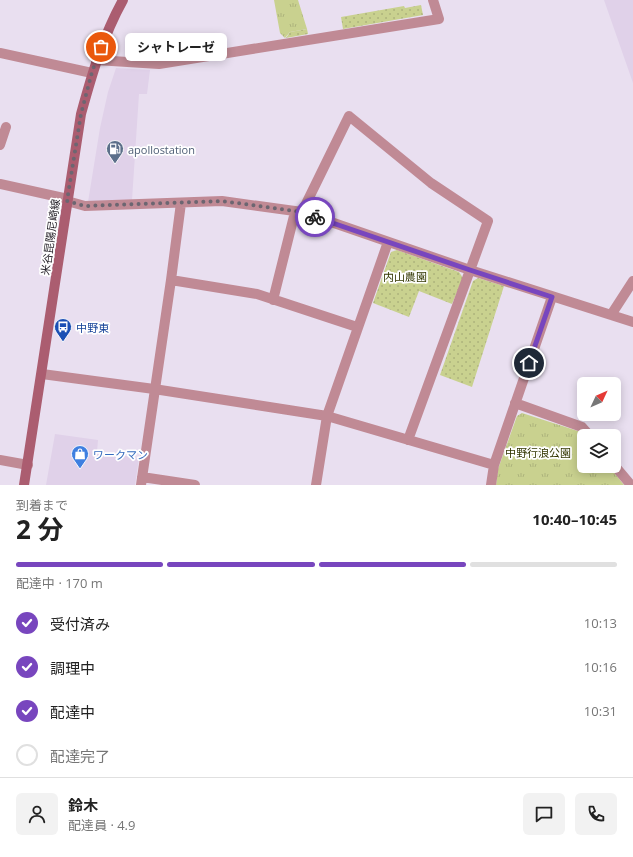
<!DOCTYPE html>
<html lang="ja">
<head>
<meta charset="utf-8">
<style>
	body { margin:0; font-family:"Open Sans","Noto Sans JP",sans-serif; background:#f2f2f2; color:#222; height:100vh; display:flex; flex-direction:column; font-size:15px; white-space:nowrap }
	* { box-sizing:border-box; margin:0 }
	p { font-size:13px; color:#767676 }
	.icon { flex:none; width:22px; height:22px; fill:none; stroke:currentColor; stroke-width:2; stroke-linecap:round; stroke-linejoin:round }
	.map { position:relative; height:485px; overflow:hidden }
	.drawer { display:flex; flex-direction:column; background:#fff; flex:1 }
	.drawer>* { flex:none }
	.needle { width:26px; rotate:46deg }
	.fabs { position:absolute; left:577px; top:377px; display:grid; gap:8px }
	.fabs a { display:grid; place-items:center; width:44px; height:44px; border-radius:6px; background:#fff; box-shadow:0 2px 10px #0003; font-size:20px }
	.pin { position:absolute; display:grid; place-items:center; width:34px; height:34px; color:#fff; margin:-17px; border:2px solid #fff; border-radius:50%; box-shadow:0 1px 4px #0007 }
	.courier { position:absolute; display:grid; place-items:center; width:40px; height:40px; margin:-20px; border:3px solid #7846be; border-radius:50%; background:#fff; color:#222; box-shadow:0 1px 5px #0007 }
	.bubble { position:absolute; height:28px; border-radius:6px; background:#fff; box-shadow:0 2px 10px #0003; font-size:13px; font-weight:700; line-height:28px; text-align:center }
	.overview em { font-style:normal; font-weight:700 }
	.overview div { display:flex; flex-direction:column-reverse }
	.overview { display:flex; align-items:center; justify-content:space-between; height:68px; padding:0 16px }
	h1 { font-size:26px; font-weight:700; line-height:30px }
	.bar { display:grid; grid-template-columns:repeat(4,1fr); gap:6px 4px; align-content:center; height:48px; padding:0 16px }
	.bar i { height:5px; border-radius:3px; background:#e0e0e0 }
	.bar .selected { background:#7846be }
	.bar p { grid-column:span 4 }
	.line { display:flex; align-items:center; gap:10px; padding:0 16px; border-top:1px solid #e0e0e0 }
	.line div { flex:1 }
	.round { display:grid; place-items:center; flex:none; width:42px; height:42px; border-radius:6px; background:#f2f2f2 }
	ol { padding:0 16px; list-style:none }
	li { display:flex; align-items:center; gap:12px; height:44px }
	li p { margin-inline-start:auto }
	li .icon { padding:4px; border-radius:50%; background:#7846be; color:#fff; stroke-width:4 }
	li:last-child { color:#767676 }
	li i { width:22px; height:22px; border:2px solid #e0e0e0; border-radius:50% }
	.map>svg:first-child { display:block }
	.built { fill:#e0d1e9 }
	.grass { fill:url(#grass-tufts) }
	.garden { fill:url(#garden-dots) }
	.lines { fill:none; stroke-linecap:round; stroke-linejoin:round }
	.minor { stroke:#c08a95; stroke-width:10 }
	.secondary { stroke:#ab5d70; stroke-width:10 }
	.done { stroke:#6c6671; stroke-width:4; stroke-dasharray:0 7.2 }
	.route { stroke:#7846be; stroke-width:5 }
	.labels { text-anchor:middle; dominant-baseline:central; stroke-width:3.5; stroke-linejoin:round; paint-order:stroke }
	.service-label { font-size:11px; fill:#4e5e75; stroke:#fff; text-anchor:start }
	.street-label { font-size:11px; fill:#29252c; stroke:#fff }
	.park-label { font-size:11px; fill:#323600; stroke:#fff }
	.transit-label { font-size:11px; fill:#164399; stroke:#fff; text-anchor:start }
	.shop-label { font-size:11px; fill:#366cbe; stroke:#fff; text-anchor:start }
</style>
</head>
<body>
<div class="map">
<svg width="633" height="485" viewBox="0 0 633 485">
	<defs>
		<pattern id="grass-tufts" width="24" height="20" patternUnits="userSpaceOnUse"><rect width="24" height="20" fill="#c9d18f"/><path d="M3 7l-1-3M5 7V3M7 7l1-3M15 17l-1-3M17 17v-4M19 17l1-3" fill="none" stroke="#adb37c"/></pattern>
		<pattern id="garden-dots" width="8" height="8" patternUnits="userSpaceOnUse"><rect width="8" height="8" fill="#c9d18f"/><path d="M2 2h.1M6 6h.1" fill="none" stroke="#adb37c" stroke-width="1.8" stroke-linecap="round"/></pattern>
	</defs>
	<rect width="100%" height="100%" fill="#e9dff0"/>
	<path class="built" d="M 604,0 L 633,0 L 633,83 Z
		M 116,68 L 150,70 L 147,94 L 139,94 L 132,200 L 88,202 L 100,128 L 108,92 Z
		M 55,434 L 98,440 L 97,452 L 139,458 L 135,485 L 46,485 Z"/>
	<path class="grass" d="M 274,0 L 298,0 L 307,29 L 290,32 L 285,38 L 280,33 Z
		M 522,413 L 581,432 L 584,436 L 584,466 L 609,466 L 624,485 L 496,485 L 498,469 L 517,416 Z"/>
	<path class="garden" d="M 421,5 L 423,15 L 343,29 L 341,17 L 404,6 L 405,8 Z
		M 307,29 L 308,34 L 286,38 L 290,32 Z
		M 397,250 L 459,272 L 463,278 L 452,304 L 419,291 L 409,317 L 373,303 L 391,252 Z
		M 478,278 L 504,286 L 472,387 L 440,375 L 473,281 Z"/>
	<g class="lines">
		<path class="minor" d="M 0,53 L 92,73
			M 96,60 L 159,64 L 439,19 L 433,0
			M 0,145 L 6,127
			M 0,184 L 68,199
			M 67,201 L 85,206 L 222,201 L 302,212 L 470,270 L 633,322
			M 302,212 L 349,116 L 431,183 L 488,221 L 408,440
			M 171,280 L 257,294 L 357,327
			M 273,300 L 295,212
			M 611,315 L 633,281
			M 42,374 L 154,389 L 327,416 L 494,465
			M 515,403 L 582,427 L 590,436
			M 0,460 L 28,465
			M 614,465 L 631,485
			M 142,477 L 195,485
			M 141,485 L 171,280 L 181,203
			M 316,485 L 327,416 L 388,242
			M 491,485 L 494,465 L 552,297"/>
		<path class="secondary" d="M 24,485 L 81,114 C 92,74 103,36 123,0"/>
	</g>
	<g class="lines">
		<path class="done" d="M 101,47 L 92,72 L 81,114 L 67,201 L 85,206 L 222,201 L 302,212 L 315,217"/>
		<path class="route" d="M 315,217 L 470,270 L 552,297 L 529,363"/>
	</g>
	<defs>
		<symbol id="fuel-pin" viewBox="-11 -11 22 30"><path d="M0 17L-7.5 6A9.5 9.5 0 1 1 7.5 6Z" fill="#5c6f8a" stroke="#fff"/><path d="M-5.5-6h7V0h2V4h1.3V-2.5L3-4.5l.8-.8L6-3V5H2.5V1h-1V6h-7ZM-4.2-4.7v3.2H.2V-4.7Z" fill="#fff"/></symbol>
		<symbol id="bus-pin" viewBox="-11 -11 22 30"><path d="M0 17L-7.5 6A9.5 9.5 0 1 1 7.5 6Z" fill="#1a4fb4" stroke="#fff"/><path d="M-5-6H5V4H4V6H2V4H-2V6H-4V4H-5ZM-3.5-4V0h7V-4ZM-3.5 1.2v1.5H-2V1.2ZM2 1.2v1.5H3.5V1.2Z" fill="#fff"/></symbol>
		<symbol id="shop-pin" viewBox="-11 -11 22 30"><path d="M0 17L-7.5 6A9.5 9.5 0 1 1 7.5 6Z" fill="#3f7fe0" stroke="#fff"/><path d="M-5-2.5h2.3a2.7 3.5 0 0 1 5.4 0H5L5.5 6h-11ZM-1.5-2.5h3a1.5 2.3 0 0 0-3 0Z" fill="#fff"/></symbol>
	</defs>
	<g fill-rule="evenodd">
		<use href="#fuel-pin" x="105" y="139" width="20" height="27"/>
		<use href="#bus-pin" x="53" y="317" width="20" height="27"/>
		<use href="#shop-pin" x="70" y="444" width="20" height="27"/>
	</g>
	<g class="labels">
		<g class="service-label">
			<text x="128" y="149">apollostation</text>
		</g>
		<g class="street-label">
			<text transform="translate(50 237) rotate(-82)">米谷昆陽尼崎線</text>
		</g>
		<g class="park-label">
			<text x="405" y="276">内山農園</text>
			<text x="538" y="452">中野行浪公園</text>
		</g>
		<g class="transit-label">
			<text x="76" y="327">中野東</text>
		</g>
		<g class="shop-label">
			<text x="93" y="454">ワークマン</text>
		</g>
	</g>
</svg>
<div class="fabs">
<a><svg class="needle" viewBox="-14 -14 28 28"><path d="M0-13l5 13h-10z" fill="#e53935"/><path d="M0 13l5-13h-10z" fill="#767676"/></svg></a>
<a><svg class="icon" aria-label="layers" viewBox="0 0 24 24"><path d="M12 4l9 5-9 5-9-5zM3 14l9 5 9-5"/></svg></a>
</div>
<div class="pin" style="left:101px;top:47px;background:#ea580c"><svg class="icon" aria-label="bag" viewBox="0 0 24 24"><path d="M5 8h14l-1 12H6zM9 8a3 3 0 0 1 6 0"/></svg></div>
<div class="pin" style="left:529px;top:363px;background:#1f2937"><svg class="icon" aria-label="home" viewBox="0 0 24 24"><path d="M3 11l9-7 9 7M6 9v11h12V9"/></svg></div>
<div class="courier" style="left:315px;top:217px"><svg class="icon" aria-label="bike" viewBox="0 0 24 24"><circle cx="6" cy="16" r="4"/><circle cx="18" cy="16" r="4"/><path d="M6 16l4-8h5l3 8M10 8l3 8H6M13 5h3"/></svg></div>
<div class="bubble" style="left:125px;top:33px;width:102px">シャトレーゼ</div>
</div>
<section class="drawer">
<div class="overview"><div><h1>2 分</h1><p>到着まで</p></div><em>10:40–10:45</em></div>
<div class="bar"><i class="selected"></i><i class="selected"></i><i class="selected"></i><i></i><p>配達中 · 170 m</p></div>
<ol>
<li><svg class="icon" aria-label="check" viewBox="0 0 24 24"><path d="M5 12l5 5 9-10"/></svg>受付済み<p>10:13</p></li>
<li><svg class="icon" aria-label="check" viewBox="0 0 24 24"><path d="M5 12l5 5 9-10"/></svg>調理中<p>10:16</p></li>
<li><svg class="icon" aria-label="check" viewBox="0 0 24 24"><path d="M5 12l5 5 9-10"/></svg>配達中<p>10:31</p></li>
<li><i></i>配達完了</li>
</ol>
<div class="line" style="height:72px"><a class="round"><svg class="icon" aria-label="person" viewBox="0 0 24 24"><circle cx="12" cy="8" r="4"/><path d="M4 21q1-7 8-7t8 7"/></svg></a><div><b>鈴木</b><p>配達員 · 4.9</p></div><a class="round"><svg class="icon" aria-label="chat" viewBox="0 0 24 24"><path d="M4 5h16v11H9l-5 4z"/></svg></a><a class="round"><svg class="icon" aria-label="phone" viewBox="0 0 24 24"><path d="M5 4h4l2 5-3 2q2 4 5 5l2-3 5 2v4C11 20 4 13 5 4z"/></svg></a></div>
</section>
</body>
</html>
